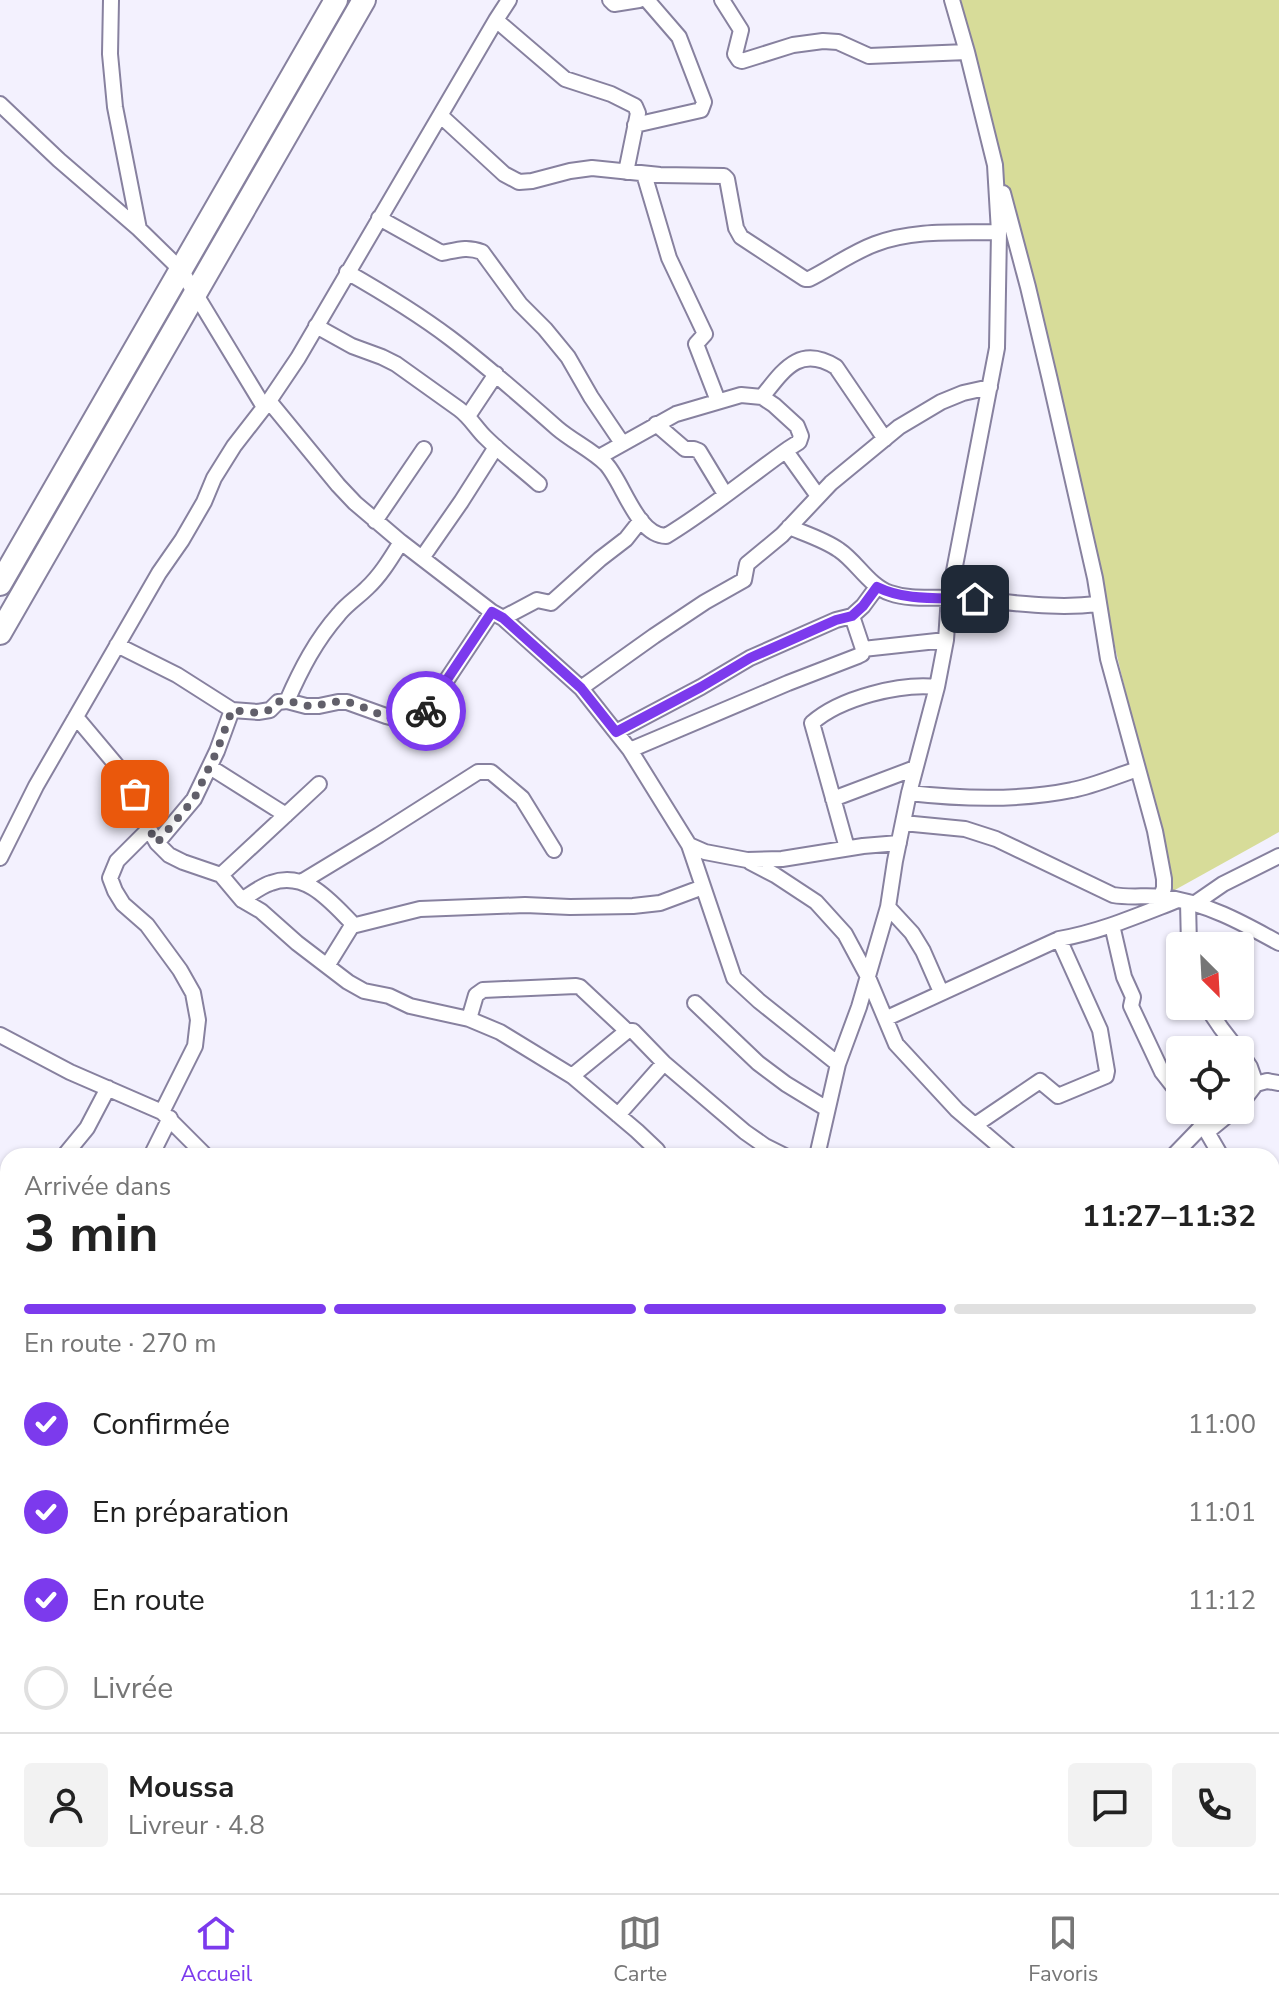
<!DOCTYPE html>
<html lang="fr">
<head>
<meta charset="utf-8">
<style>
	body { margin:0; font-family:"Nunito Sans",sans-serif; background:#f2f2f2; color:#222; height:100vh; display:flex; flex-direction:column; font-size:30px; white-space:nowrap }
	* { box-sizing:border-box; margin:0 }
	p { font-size:26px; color:#767676 }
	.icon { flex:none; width:44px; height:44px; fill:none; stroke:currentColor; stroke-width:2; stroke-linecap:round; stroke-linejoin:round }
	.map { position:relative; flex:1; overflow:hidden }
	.drawer { position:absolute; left:0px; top:1148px; width:1280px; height:746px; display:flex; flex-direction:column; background:#fff; border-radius:24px 24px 0 0; box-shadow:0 2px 6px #0004 }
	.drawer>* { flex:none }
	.needle { width:52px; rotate:156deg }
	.buttons { position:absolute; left:1166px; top:932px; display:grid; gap:16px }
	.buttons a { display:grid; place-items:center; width:88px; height:88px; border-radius:8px; background:#fff; box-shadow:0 2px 6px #0004; font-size:40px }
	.pin { position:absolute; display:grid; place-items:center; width:68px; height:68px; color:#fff; margin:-34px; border-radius:16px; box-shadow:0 4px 12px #0006 }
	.courier { position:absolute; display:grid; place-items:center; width:80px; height:80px; margin:-40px; border:6px solid #7c3aed; border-radius:50%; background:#fff; color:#222; box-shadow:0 2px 10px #0007 }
	.overview em { font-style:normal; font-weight:700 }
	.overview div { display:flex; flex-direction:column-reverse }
	.overview { display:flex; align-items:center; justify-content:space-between; height:136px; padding:0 24px }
	h1 { font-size:52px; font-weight:700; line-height:60px }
	.bar { display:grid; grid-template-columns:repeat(4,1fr); gap:12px 8px; align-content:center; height:96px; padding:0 24px }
	.bar i { height:10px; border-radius:6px; background:#e0e0e0 }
	.bar .active { background:#7c3aed }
	.bar p { grid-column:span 4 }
	.line { display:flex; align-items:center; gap:20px; padding:0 24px; border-top:2px solid #e0e0e0 }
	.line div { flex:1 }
	.round { display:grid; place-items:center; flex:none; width:84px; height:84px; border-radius:8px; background:#f2f2f2 }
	ol { padding:0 24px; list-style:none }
	li { display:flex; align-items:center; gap:24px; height:88px }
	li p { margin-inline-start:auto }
	li .icon { padding:8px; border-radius:50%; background:#7c3aed; color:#fff; stroke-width:4 }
	li:last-child { color:#767676 }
	li i { width:44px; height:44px; border:4px solid #e0e0e0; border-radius:50% }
	.menu { display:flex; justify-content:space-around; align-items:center; height:112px; border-top:2px solid #e0e0e0; background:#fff; font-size:22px; color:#767676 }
	.menu a { display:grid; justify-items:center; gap:4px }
	.menu .active { color:#7c3aed }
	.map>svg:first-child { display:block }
	.green { fill:#d7dc99 }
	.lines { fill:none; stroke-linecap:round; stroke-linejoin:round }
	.minor-casing { stroke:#87819f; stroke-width:18 }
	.primary-casing { stroke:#87819f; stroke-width:26 }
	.minor { stroke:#fff; stroke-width:14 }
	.primary { stroke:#fff; stroke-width:22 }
	.done { stroke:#615f6a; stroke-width:8; stroke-dasharray:0 14.4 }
	.route { stroke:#7c3aed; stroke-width:10 }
</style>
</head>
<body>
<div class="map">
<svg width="1279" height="1893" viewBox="0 0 1279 1893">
	<rect width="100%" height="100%" fill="#f3f1fe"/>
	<path class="green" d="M 961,0 L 1279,0 L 1279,832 L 1173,891 Z"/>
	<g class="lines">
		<defs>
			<path id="minor" d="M 111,0 L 110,54 L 115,107 L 139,229
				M 610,0 L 614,4 L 639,0
				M 722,0 L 741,30 L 735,54 L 739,60 L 742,61 L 793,45 L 823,41 L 838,42 L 869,56 L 967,52
				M 496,20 L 565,79 L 611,94 L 635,106 L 638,113 L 626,172
				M 0,104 L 59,160 L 139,229 L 181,270 L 264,407
				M 441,116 L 504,174 L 519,182 L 532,181 L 570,171 L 592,168 L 660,175 L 724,176 L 727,179 L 736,228 L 741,237 L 805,279 L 809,279 C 831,268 851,253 875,244 C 914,229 959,233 999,232
				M 635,125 L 701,110 L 704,102 L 679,37 L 647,0
				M 644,174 L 669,258 L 705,334 L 696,344 L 718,401
				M 1003,193 L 1028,287 L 1050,380 L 1095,578 L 1108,659 L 1155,831 L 1164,879 L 1164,888 L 1161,896
				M 379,218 L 442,253 C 457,250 467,246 482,252 L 520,304 L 545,329 L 568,357 L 591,397 L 622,443
				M 347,272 C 382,292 417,313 450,338 C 487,366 522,397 557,428 C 572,441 592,450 606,464 C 623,482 637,536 666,536 C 709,510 747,478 788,449
				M 316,326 L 352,346 L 382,357 L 396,364 L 459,409 C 470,417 476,428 485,437 C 502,454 521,468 539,484
				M 762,397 C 783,371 799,344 836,367 L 885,439
				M 269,401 L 338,485 L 355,503 L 401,542 L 492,612 L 503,618 L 581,688 L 630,750 L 689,845 L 705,852 L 747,860 L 782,859 L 863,846 L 899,843
				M 468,416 L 496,374
				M 656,424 L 685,449 L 694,449 L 699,451 L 725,494
				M 599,457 L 676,414 L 741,395 L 762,397 L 774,405 L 797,426 L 801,436 L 799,442 L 788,449 L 788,454 L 818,496
				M 375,521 L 424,449
				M 789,527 C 806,534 825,540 839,550 C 857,562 869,586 890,593 C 910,600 931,597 951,598 C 1001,600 1048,610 1098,604
				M 422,558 L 461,502 L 496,447
				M 503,618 L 537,600 L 551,603 L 600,559 L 626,539 L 641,520
				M 117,645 L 177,675 L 232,710 L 258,712 L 270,710 L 278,702 L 287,701 L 306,706 L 319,706 L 338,702 L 347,702 L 386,716 L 406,721 L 414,720 L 424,714 L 492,612
				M 863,649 L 946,640
				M 581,688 L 654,636 L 705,602 L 744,580 L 747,564 L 782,535 L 831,483 L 899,427 L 941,402 L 963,393 L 990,387
				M 287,701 C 301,669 316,640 339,614 C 347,604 358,597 367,588 C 381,575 391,558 401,542
				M 76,717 L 128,779 L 149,829 L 157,843 L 169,855 L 183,862 L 221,875 L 242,900 L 261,911 L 297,943 L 348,982 L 364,991 L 389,996 L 410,1006 L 469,1019 L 500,1032 L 572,1076 L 637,1131 L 657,1150 L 660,1156
				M 616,732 L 701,687 L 750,658 L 836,620 L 852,616
				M 630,750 L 788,683 L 858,656 L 862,654 L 863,649 L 852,616 L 863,606 L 877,587
				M 210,767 L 286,815
				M 909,793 C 962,799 1019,801 1072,790 C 1094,786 1116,776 1138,769
				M 833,799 L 915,768
				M 903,823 L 965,829 L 996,839 L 1113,895 C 1130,898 1147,895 1163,897 C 1205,902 1243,923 1279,943
				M 149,829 L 117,861 L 110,878 L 115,891 L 123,904 L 147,925 L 180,970 L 193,993 L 198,1020 L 195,1046 L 162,1112
				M 157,843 L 194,799 L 217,751 L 232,710
				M 689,845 L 734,978 L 759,1001 L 838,1064
				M 847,848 L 812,723 C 840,698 900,683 937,687
				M 0,858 L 36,786 L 159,573 L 182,540 L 204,502 L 214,478 L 234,446 L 269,401 L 298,358 L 496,20 L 509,0
				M 750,862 L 775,875 L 816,902 L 845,934 L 867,975 L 896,1044 L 957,1110 L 1011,1156
				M 221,875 L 319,784
				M 303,881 L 379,835 L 478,772 L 491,772 L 522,798 L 554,850
				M 242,900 C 251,894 261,886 271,883 C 306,870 331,902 353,924 L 356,925 L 420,909 L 525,905 L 570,907 L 633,906 L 660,903 L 703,887
				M 1188,902 L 1189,946
				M 1194,904 L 1223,884 L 1279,856
				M 888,907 L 912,933 L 923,951 L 941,992
				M 1112,925 L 1124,977 L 1133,997 L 1131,1006 L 1162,1072 L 1180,1095
				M 327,966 L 353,924
				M 695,1003 L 758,1063 L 786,1084 L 827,1109
				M 1206,1006 L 1221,1028 L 1238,1050
				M 887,1018 L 1059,939 C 1100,932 1139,915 1178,900
				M 469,1019 L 476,995 L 483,990 L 576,986 L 580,987 L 627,1031
				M 0,1035 L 70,1072 L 162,1112 L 206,1156
				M 1240,1052 L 1250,1067 L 1256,1084 L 1240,1105
				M 572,1076 L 627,1031 L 633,1031 L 664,1063 L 745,1132 L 765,1146 L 785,1156
				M 1256,1084 L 1267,1081 L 1279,1083
				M 1191,1110 L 1203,1125 L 1221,1156
				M 618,1115 L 664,1063
				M 975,1125 L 1040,1081 L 1058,1096 L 1106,1076 L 1107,1071 L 1100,1030 L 1059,939
				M 1207,1132 L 1234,1110
				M 64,1156 L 87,1128 L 108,1088
				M 151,1156 L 170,1118
				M 817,1156 L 838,1064 L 859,1007 L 888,907 L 895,861 L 909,793 L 937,687 L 946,640 L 949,597 L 997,348 L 999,232 L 995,165 L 967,52 L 952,0
				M 1173,1156 L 1203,1125
				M 0,1193 L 8,1200
				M 1272,1209 L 1279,1206
				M 0,1266 L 8,1271
				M 1272,1268 L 1279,1290
				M 1272,1314 L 1279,1316
				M 0,1322 L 8,1313
				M 0,1355 L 8,1363
				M 0,1408 L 8,1402
				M 1272,1457 L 1279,1454
				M 0,1493 L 8,1490
				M 1272,1547 L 1279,1553
				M 0,1584 L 8,1579
				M 0,1618 L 8,1628
				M 0,1656 L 8,1642
				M 1272,1658 L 1279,1654
				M 0,1707 L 8,1709
				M 1272,1767 L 1279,1776
				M 300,1886 L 304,1893
				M 954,1886 L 957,1893
				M 1103,1886 L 1112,1893
				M 248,1893 L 267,1886
				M 477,1893 L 483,1886
				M 816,1893 L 818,1886"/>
			<path id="primary" d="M 0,584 L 336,0
				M 0,633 L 364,0"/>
		</defs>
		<use href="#minor" class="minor-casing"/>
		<use href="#primary" class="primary-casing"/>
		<use href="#minor" class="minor"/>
		<use href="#primary" class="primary"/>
	</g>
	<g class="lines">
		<path class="done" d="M 135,794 L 149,829 L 157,843 L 194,799 L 217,751 L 232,710 C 242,711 259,715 269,710 C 273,709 275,704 278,702 C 287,698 300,705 309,706 C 321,706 334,700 346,702 C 372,706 403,735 426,711"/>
		<path class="route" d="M 426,711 L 492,612 L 503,618 L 581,688 L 616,732 L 701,687 L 750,658 L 836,620 L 852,616 L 863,606 L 877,587 C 908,602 941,597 975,599"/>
	</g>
</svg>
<div class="buttons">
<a><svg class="needle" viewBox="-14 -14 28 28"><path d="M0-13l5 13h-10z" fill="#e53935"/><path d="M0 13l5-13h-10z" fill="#767676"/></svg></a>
<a><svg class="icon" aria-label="locate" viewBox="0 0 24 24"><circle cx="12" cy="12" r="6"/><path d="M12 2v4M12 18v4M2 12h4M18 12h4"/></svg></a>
</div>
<div class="pin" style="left:135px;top:794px;background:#ea580c"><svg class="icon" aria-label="bag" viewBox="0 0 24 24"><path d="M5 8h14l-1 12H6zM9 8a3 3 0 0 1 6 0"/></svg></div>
<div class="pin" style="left:975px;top:599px;background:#1f2937"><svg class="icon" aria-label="home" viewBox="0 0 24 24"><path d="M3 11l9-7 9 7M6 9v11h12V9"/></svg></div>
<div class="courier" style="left:426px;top:711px"><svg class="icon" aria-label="bike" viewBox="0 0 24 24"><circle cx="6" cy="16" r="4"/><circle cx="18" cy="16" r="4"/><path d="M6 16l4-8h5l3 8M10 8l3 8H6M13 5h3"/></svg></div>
<section class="drawer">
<div class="overview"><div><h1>3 min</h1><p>Arrivée dans</p></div><em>11:27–11:32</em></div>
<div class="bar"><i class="active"></i><i class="active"></i><i class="active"></i><i></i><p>En route · 270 m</p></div>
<ol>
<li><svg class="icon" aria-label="check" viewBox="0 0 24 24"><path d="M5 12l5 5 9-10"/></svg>Confirmée<p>11:00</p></li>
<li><svg class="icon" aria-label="check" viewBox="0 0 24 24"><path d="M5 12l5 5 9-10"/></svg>En préparation<p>11:01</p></li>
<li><svg class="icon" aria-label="check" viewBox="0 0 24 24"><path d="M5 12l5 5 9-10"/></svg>En route<p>11:12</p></li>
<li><i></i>Livrée</li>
</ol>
<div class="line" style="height:144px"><a class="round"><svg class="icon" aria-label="person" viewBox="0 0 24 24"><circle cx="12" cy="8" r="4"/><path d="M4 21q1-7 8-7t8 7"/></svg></a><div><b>Moussa</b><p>Livreur · 4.8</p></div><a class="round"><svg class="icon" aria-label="chat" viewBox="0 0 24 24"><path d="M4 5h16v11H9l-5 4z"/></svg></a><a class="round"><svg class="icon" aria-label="phone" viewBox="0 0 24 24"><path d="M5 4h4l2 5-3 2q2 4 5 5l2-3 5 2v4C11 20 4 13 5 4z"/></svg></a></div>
</section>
</div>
<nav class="menu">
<a class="active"><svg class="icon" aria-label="home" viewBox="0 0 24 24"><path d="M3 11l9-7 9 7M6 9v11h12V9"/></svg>Accueil</a>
<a><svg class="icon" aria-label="map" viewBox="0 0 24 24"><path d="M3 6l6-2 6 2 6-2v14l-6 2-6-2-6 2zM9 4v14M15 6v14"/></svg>Carte</a>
<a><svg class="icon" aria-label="saved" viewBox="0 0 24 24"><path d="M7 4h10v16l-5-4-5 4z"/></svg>Favoris</a>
</nav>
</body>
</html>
